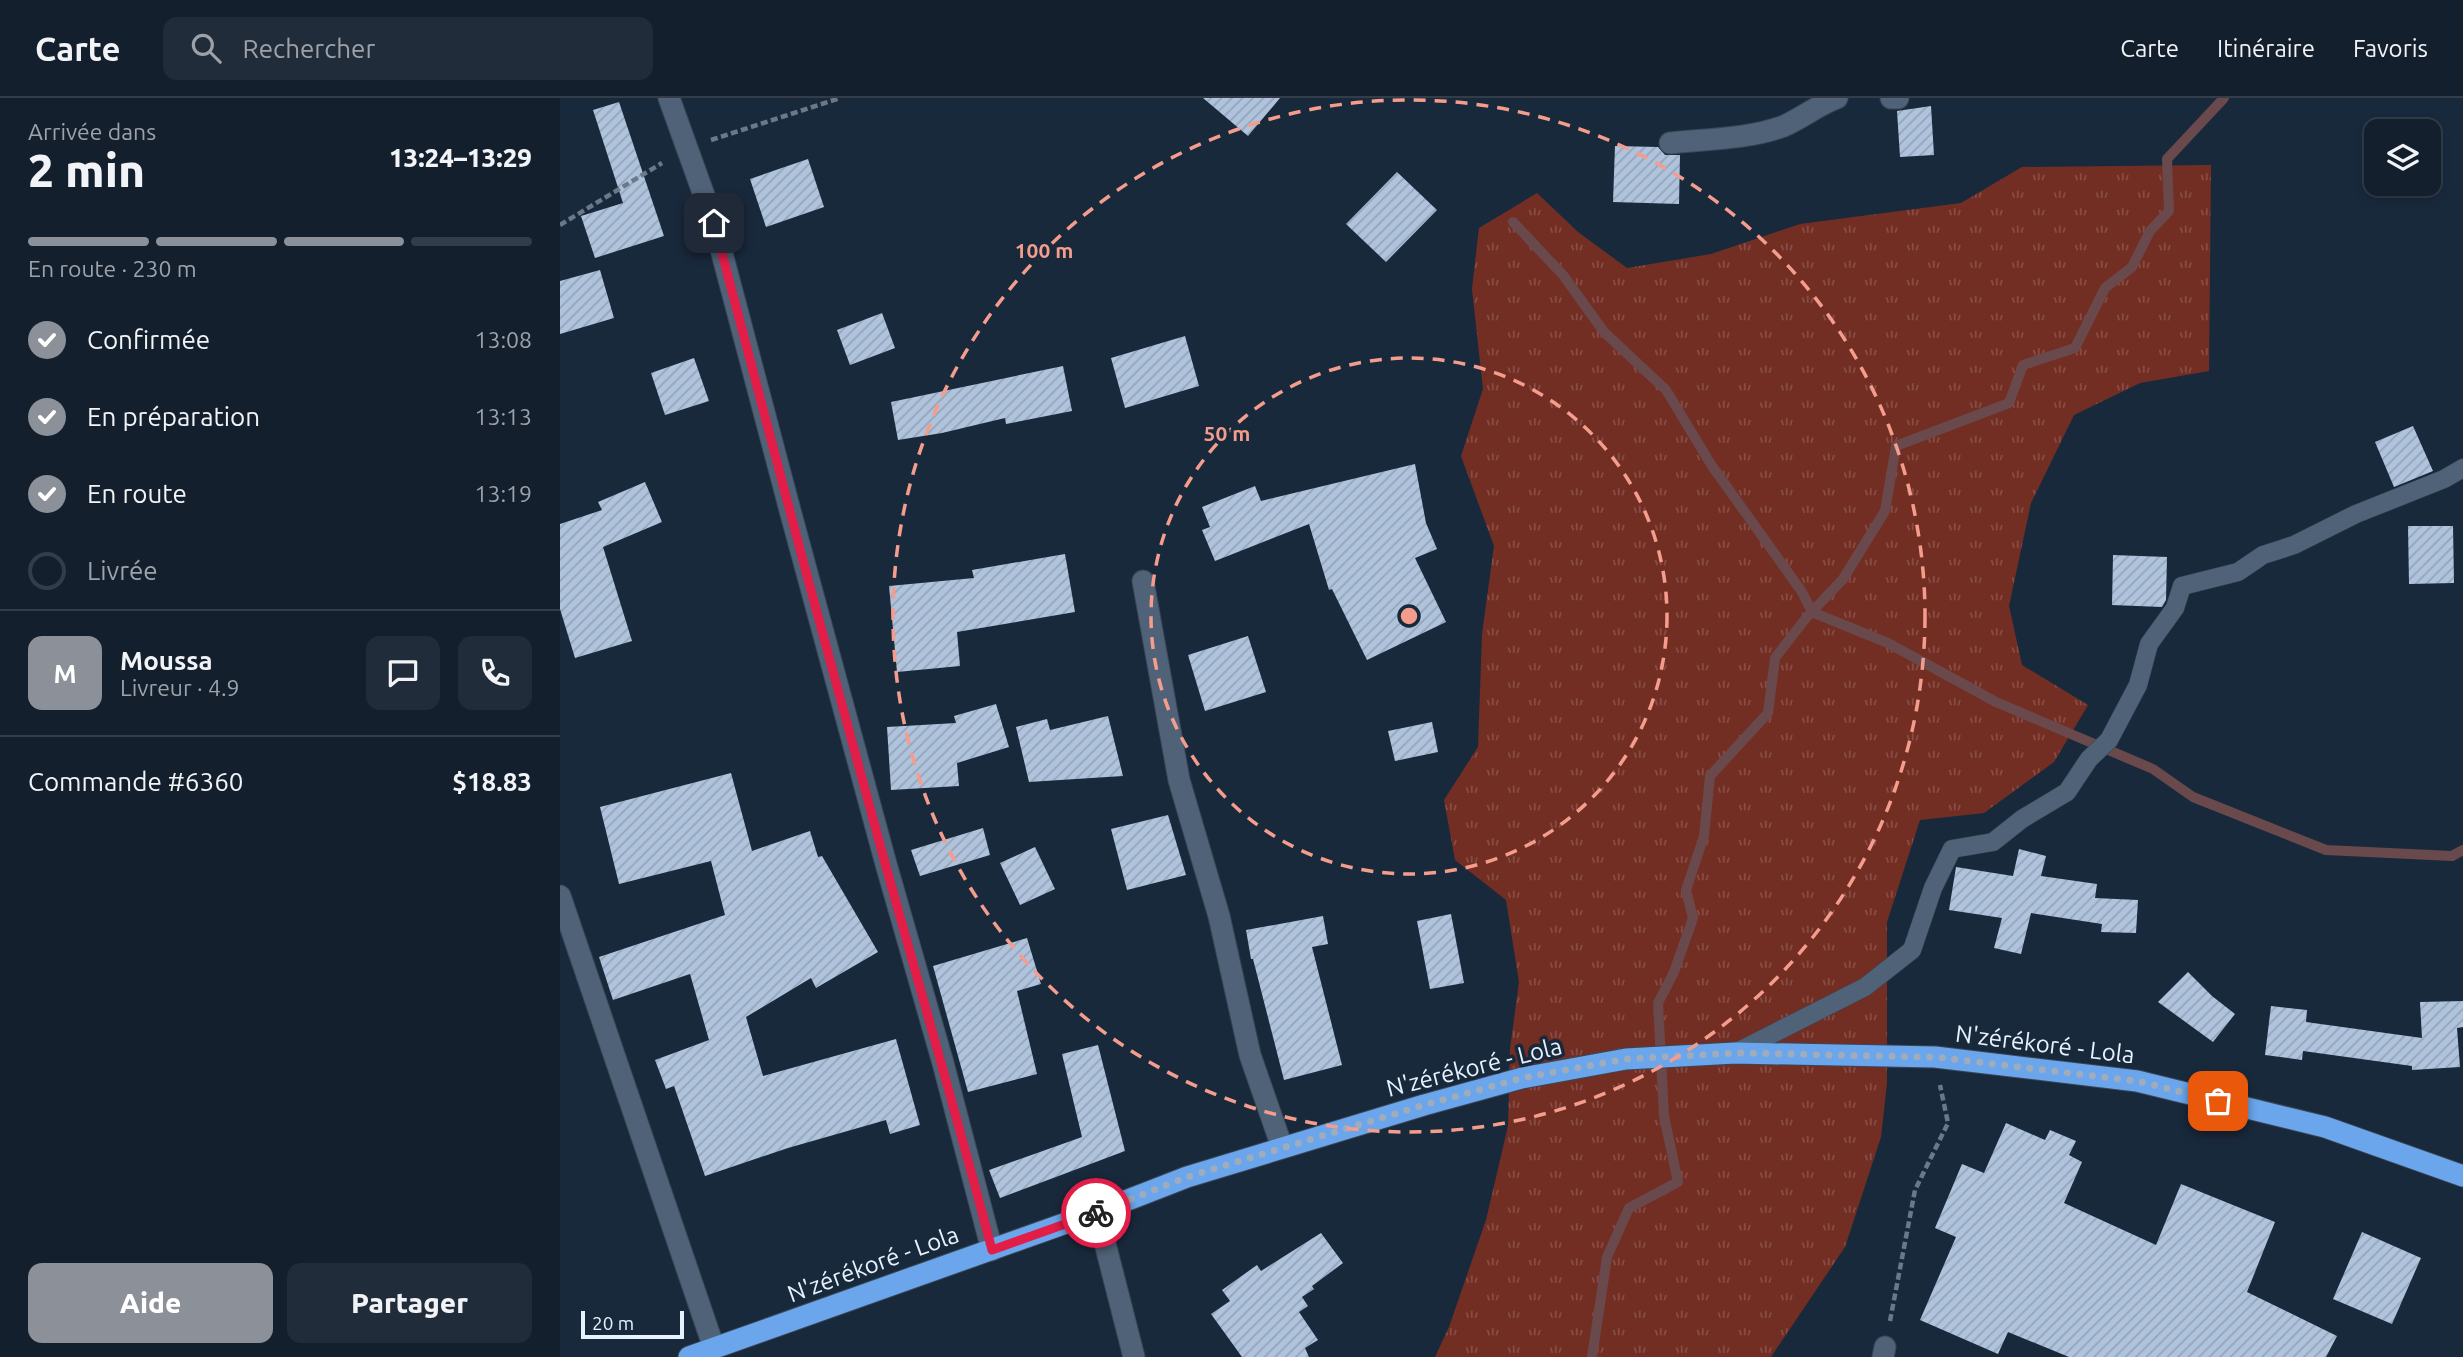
<!DOCTYPE html>
<html lang="fr">
<head>
<meta charset="utf-8">
<style>
	body { margin:0; font-family:Ubuntu,sans-serif; background:#202c39; color:#f1f3f6; height:100vh; display:flex; flex-direction:column; font-size:26px; white-space:nowrap }
	* { box-sizing:border-box; margin:0 }
	p { font-size:23px; color:#9da2aa }
	.icon { flex:none; width:38px; height:38px; fill:none; stroke:currentColor; stroke-width:2; stroke-linecap:round; stroke-linejoin:round }
	.map { position:relative; flex:1; overflow:hidden }
	.sheet { display:flex; flex-direction:column; background:#131f2d; width:560px }
	.sheet>* { flex:none }
	.controls { position:absolute; left:1804px; top:21px; display:grid; gap:14px }
	.controls a { display:grid; place-items:center; width:77px; height:77px; border-radius:14px; background:#131f2d; box-shadow:0 4px 10px #0003,0 0 0 2px #323d49; font-size:35px }
	.scale { position:absolute; left:21px; bottom:18px; width:103px; box-sizing:border-box; padding-left:7px; border:4px solid #e7f2ff; border-top:0; font-size:19px; line-height:24px; white-space:nowrap; color:#e7f2ff; -webkit-text-stroke:5px #19293c; paint-order:stroke }
	.pin { position:absolute; display:grid; place-items:center; width:60px; height:60px; color:#fff; margin:-30px; border-radius:14px; box-shadow:0 4px 10px #0006 }
	.courier { position:absolute; display:grid; place-items:center; width:70px; height:70px; margin:-35px; border:5px solid #e11d48; border-radius:50%; background:#fff; color:#222; box-shadow:0 2px 9px #0007 }
	.head em { font-style:normal; font-weight:800 }
	.head div { display:flex; flex-direction:column-reverse }
	.head { display:flex; align-items:center; justify-content:space-between; height:119px; padding:0 28px }
	h1 { font-size:46px; font-weight:800; line-height:52px }
	.bar { display:grid; grid-template-columns:repeat(4,1fr); gap:10px 7px; align-content:center; height:84px; padding:0 28px }
	.bar i { height:9px; border-radius:5px; background:#323d49 }
	.bar .on { background:#8c9099 }
	.bar p { grid-column:span 4 }
	.line { display:flex; align-items:center; gap:18px; padding:0 28px; border-top:2px solid #323d49 }
	.line div { flex:1 }
	.round { display:grid; place-items:center; flex:none; width:74px; height:74px; border-radius:14px; background:#202c39 }
	ol { padding:0 28px; list-style:none }
	li { display:flex; align-items:center; gap:21px; height:77px }
	li p { margin-inline-start:auto }
	li .icon { padding:7px; border-radius:50%; background:#8c9099; color:#fff; stroke-width:4 }
	li:last-child { color:#9da2aa }
	li i { width:38px; height:38px; border:4px solid #323d49; border-radius:50% }
	.cta { display:flex; gap:14px; margin-top:auto; padding:14px 28px }
	.cta a { flex:1; height:80px; border-radius:14px; background:#8c9099; color:#fff; font-size:28px; font-weight:800; line-height:80px; text-align:center }
	.cta a+a { background:#202c39; color:#f1f3f6 }
	header { display:flex; align-items:center; gap:42px; box-sizing:border-box; height:98px; padding:0 35px; background:#131f2d; border-bottom:2px solid #323d49 }
	header strong { font-size:33px }
	nav { display:flex; gap:38px; margin-inline-start:auto; font-size:24px }
	.search { width:490px; height:63px; background:#202c39; display:flex; align-items:center; gap:18px; box-sizing:border-box; padding:0 24px; border-radius:14px; color:#9da2aa; font-size:26px }
	main { display:flex; flex:1; min-height:0 }
	.map>svg:first-child { display:block }
	.grass { fill:url(#grass-tufts) }
	.lines { fill:none; stroke-linecap:round; stroke-linejoin:round }
	.stream { stroke:#69494c; stroke-width:10 }
	.building { fill:url(#building-hatch) }
	.lane-casing { stroke:#3a4757; stroke-width:19 }
	.street-casing { stroke:#3a4757; stroke-width:23 }
	.highway-casing { stroke:#3a4757; stroke-width:23 }
	.path { stroke:#6a7889; stroke-width:4.5; stroke-dasharray:7 3.5; stroke-linecap:butt }
	.lane { stroke:#506278; stroke-width:18 }
	.street { stroke:#506278; stroke-width:21 }
	.highway { stroke:#6ba6ec; stroke-width:21 }
	.done { stroke:#9facbb; stroke-width:7; stroke-dasharray:0 12.6 }
	.route { stroke:#e11d48; stroke-width:9 }
	.ring { fill:none; stroke:#f59d8d; stroke-width:3.5; stroke-dasharray:12 9 }
	.labels { text-anchor:middle; dominant-baseline:central; stroke-width:7; stroke-linejoin:round; paint-order:stroke }
	.street-label { font-size:24px; fill:#e7f2ff; stroke:#19293c }
	.centre { fill:#f59d8d; stroke:#19293c; stroke-width:3.5 }
	.ring-label { font-size:21px; text-anchor:middle; font-weight:bold; fill:#f59d8d; stroke:#19293c; stroke-width:7; stroke-linejoin:round; paint-order:stroke }
</style>
</head>
<body>
<header>
<strong>Carte</strong>
<div class="search"><svg class="icon" aria-label="search" viewBox="0 0 24 24"><circle cx="10" cy="10" r="6"/><path d="M15 15l6 6"/></svg>Rechercher</div>
<nav><a>Carte</a><a>Itinéraire</a><a>Favoris</a></nav>
</header>
<main>
<section class="sheet">
<div class="head"><div><h1>2 min</h1><p>Arrivée dans</p></div><em>13:24–13:29</em></div>
<div class="bar"><i class="on"></i><i class="on"></i><i class="on"></i><i></i><p>En route · 230 m</p></div>
<ol>
<li><svg class="icon" aria-label="check" viewBox="0 0 24 24"><path d="M5 12l5 5 9-10"/></svg>Confirmée<p>13:08</p></li>
<li><svg class="icon" aria-label="check" viewBox="0 0 24 24"><path d="M5 12l5 5 9-10"/></svg>En préparation<p>13:13</p></li>
<li><svg class="icon" aria-label="check" viewBox="0 0 24 24"><path d="M5 12l5 5 9-10"/></svg>En route<p>13:19</p></li>
<li><i></i>Livrée</li>
</ol>
<div class="line" style="height:126px"><b class="round" style="background:#8c9099;color:#fff">M</b><div><b>Moussa</b><p>Livreur · 4.9</p></div><a class="round"><svg class="icon" aria-label="chat" viewBox="0 0 24 24"><path d="M4 5h16v11H9l-5 4z"/></svg></a><a class="round"><svg class="icon" aria-label="phone" viewBox="0 0 24 24"><path d="M5 4h4l2 5-3 2q2 4 5 5l2-3 5 2v4C11 20 4 13 5 4z"/></svg></a></div>
<div class="line" style="height:91px"><div>Commande #6360</div><b>$18.83</b></div>
<div class="cta"><a>Aide</a><a>Partager</a></div>
</section>
<div class="map">
<svg width="1903" height="1259" viewBox="0 0 1903 1259">
	<defs>
		<pattern id="grass-tufts" width="24" height="20" patternUnits="userSpaceOnUse" patternTransform="scale(1.75)"><rect width="24" height="20" fill="#732e24"/><path d="M3 7l-1-3M5 7V3M7 7l1-3M15 17l-1-3M17 17v-4M19 17l1-3" fill="none" stroke="#874d45"/></pattern>
		<pattern id="building-hatch" width="6" height="6" patternUnits="userSpaceOnUse" patternTransform="scale(1.75)"><rect width="6" height="6" fill="#afc3dd"/><path d="M-1 1l2-2M0 6l6-6M5 7l2-2" fill="none" stroke="#94a4b9"/></pattern>
	</defs>
	<rect width="100%" height="100%" fill="#19293c"/>
	<path class="grass" d="M 1651,67 L 1649,273 L 1580,285 L 1514,317 L 1471,405 L 1449,508 L 1462,567 L 1528,607 L 1494,664 L 1424,715 L 1360,722 L 1327,824 L 1327,985 L 1321,1039 L 1285,1149 L 1211,1259 L 875,1259 L 889,1229 L 926,1122 L 948,1028 L 950,951 L 959,884 L 946,802 L 895,762 L 884,702 L 918,649 L 922,536 L 934,448 L 901,358 L 923,291 L 912,191 L 919,130 L 977,95 L 1018,134 L 1067,170 L 1151,156 L 1240,126 L 1401,105 L 1462,69 Z"/>
	<g class="lines">
		<path class="stream" d="M 953,124 L 1003,177 L 1044,234 L 1106,292 L 1152,368 L 1242,494 L 1252,514 L 1328,545 L 1436,604 L 1593,671 L 1633,699 L 1766,752 L 1892,758 L 1903,752
			M 1032,1259 L 1047,1159 L 1069,1110 L 1118,1084 L 1104,1018 L 1098,905 L 1114,874 L 1133,820 L 1126,792 L 1144,738 L 1150,678 L 1208,615 L 1215,560 L 1246,520 L 1283,481 L 1325,413 L 1336,348 L 1449,305 L 1463,267 L 1515,250 L 1545,190 L 1572,169 L 1590,133 L 1609,113 L 1607,61 L 1664,0"/>
	</g>
	<path class="building" d="M 643,0 L 720,0 L 688,38 Z
		M 59,4 L 104,138 L 35,160 L 21,118 L 63,105 L 33,12 Z
		M 1371,8 L 1374,57 L 1340,59 L 1337,13 Z
		M 1055,48 L 1098,49 L 1105,57 L 1120,57 L 1119,106 L 1053,104 Z
		M 248,61 L 264,109 L 206,129 L 190,81 Z
		M 837,74 L 877,112 L 826,164 L 786,126 Z
		M 40,172 L 54,220 L 0,236 L 0,183 Z
		M 322,215 L 335,250 L 290,267 L 277,232 Z
		M 625,238 L 639,288 L 565,310 L 551,260 Z
		M 134,260 L 149,303 L 105,317 L 91,275 Z
		M 503,268 L 512,313 L 446,326 L 445,320 L 382,335 L 338,342 L 331,304 Z
		M 1853,328 L 1873,373 L 1834,389 L 1815,344 Z
		M 855,366 L 866,425 L 877,451 L 855,460 L 886,524 L 807,562 L 772,491 L 769,492 L 749,426 L 655,463 L 642,432 L 650,429 L 642,409 L 695,388 L 701,403 Z
		M 85,384 L 102,424 L 43,449 L 72,543 L 15,560 L 0,511 L 0,426 L 42,412 L 38,404 Z
		M 1848,428 L 1893,428 L 1894,485 L 1849,486 Z
		M 505,456 L 515,514 L 397,534 L 400,568 L 337,574 L 329,488 L 414,480 L 412,472 Z
		M 1553,457 L 1607,459 L 1606,502 L 1602,509 L 1552,507 Z
		M 688,538 L 706,594 L 645,613 L 628,557 Z
		M 436,606 L 449,649 L 397,665 L 399,688 L 331,692 L 327,629 L 396,625 L 394,618 Z
		M 548,618 L 563,678 L 469,684 L 456,629 L 487,621 L 490,632 Z
		M 872,624 L 878,654 L 835,663 L 828,633 Z
		M 171,675 L 192,753 L 250,733 L 258,759 L 262,758 L 318,854 L 256,890 L 251,880 L 186,919 L 203,978 L 336,941 L 360,1027 L 330,1036 L 326,1022 L 228,1050 L 145,1078 L 114,988 L 106,991 L 95,962 L 149,942 L 130,876 L 53,902 L 39,859 L 165,817 L 151,763 L 59,786 L 40,709 Z
		M 608,717 L 626,777 L 567,792 L 551,731 Z
		M 423,730 L 430,757 L 360,778 L 351,752 Z
		M 475,749 L 495,791 L 460,807 L 440,765 Z
		M 1459,751 L 1486,758 L 1481,778 L 1537,786 L 1535,800 L 1578,802 L 1576,835 L 1541,834 L 1542,826 L 1471,815 L 1461,856 L 1434,850 L 1442,820 L 1389,812 L 1396,769 L 1453,778 Z
		M 891,816 L 904,885 L 870,891 L 857,823 Z
		M 763,818 L 768,846 L 752,849 L 782,967 L 724,982 L 693,861 L 691,861 L 686,832 Z
		M 467,840 L 481,886 L 457,893 L 477,976 L 408,994 L 373,868 Z
		M 1628,874 L 1652,898 L 1675,916 L 1653,944 L 1598,904 Z
		M 1903,903 L 1903,929 L 1897,930 L 1900,969 L 1852,972 L 1852,968 L 1743,953 L 1742,962 L 1705,957 L 1711,908 L 1747,912 L 1746,924 L 1862,940 L 1860,904 Z
		M 538,947 L 565,1053 L 440,1100 L 429,1072 L 522,1039 L 502,956 Z
		M 1446,1025 L 1485,1042 L 1490,1032 L 1516,1043 L 1509,1057 L 1522,1064 L 1504,1105 L 1596,1147 L 1621,1086 L 1715,1124 L 1687,1194 L 1777,1238 L 1766,1259 L 1509,1259 L 1448,1234 L 1438,1256 L 1360,1222 L 1396,1139 L 1375,1130 L 1402,1066 L 1424,1075 Z
		M 1802,1134 L 1861,1160 L 1832,1226 L 1773,1201 Z
		M 761,1135 L 783,1165 L 752,1188 L 754,1191 L 742,1199 L 748,1208 L 739,1214 L 758,1242 L 745,1250 L 749,1259 L 682,1259 L 651,1216 L 670,1203 L 662,1192 L 697,1167 L 701,1173 Z"/>
	<g class="lines">
		<defs>
			<path id="lane" d="M 1175,955 L 1305,889 L 1352,852 L 1373,790 L 1392,751 L 1433,744 L 1462,721 L 1507,694 L 1529,661 L 1549,642 L 1578,587 L 1589,546 L 1615,510 L 1622,488 L 1678,474 L 1703,457 L 1734,447 L 1796,416 L 1884,381 L 1903,370"/>
			<path id="street" d="M 109,0 L 154,125 L 231,416 L 326,766 L 383,965 L 432,1152
				M 1331,0 L 1338,0
				M 1110,45 C 1147,41 1189,41 1224,28 C 1242,20 1258,7 1277,0
				M 583,483 L 619,682 L 659,818 L 690,957 L 722,1049
				M 0,798 L 154,1250
				M 537,1114 L 574,1259
				M 1323,1259 L 1325,1249"/>
			<path id="highway" d="M 129,1259 L 537,1114 L 627,1079 L 864,1007 L 962,980 L 1066,961 L 1175,955 L 1375,959 L 1577,983 L 1765,1029 L 1903,1078"/>
		</defs>
		<use href="#lane" class="lane-casing"/>
		<use href="#street" class="street-casing"/>
		<use href="#highway" class="highway-casing"/>
		<path class="path" d="M 151,42 L 280,0
			M 0,127 L 102,65
			M 1330,1223 L 1355,1092 L 1388,1025 L 1380,987"/>
		<use href="#lane" class="lane"/>
		<use href="#street" class="street"/>
		<use href="#highway" class="highway"/>
	</g>
	<g class="lines">
		<path class="done" d="M 536,1115 L 627,1079 L 864,1007 L 962,980 L 1066,961 L 1175,955 L 1375,959 L 1577,983 L 1658,1003"/>
		<path class="route" d="M 154,125 C 210,339 266,552 325,765 C 361,894 398,1022 432,1152 L 536,1115"/>
	</g>
	<g class="ring">
		<circle cx="849" cy="518" r="258"/>
		<circle cx="849" cy="518" r="516"/>
	</g>
	<g class="labels">
		<g class="street-label">
			<text transform="translate(1485 946) rotate(7)">N'zérékoré - Lola</text>
			<text transform="translate(914 969) rotate(-14)">N'zérékoré - Lola</text>
			<text transform="translate(313 1166) rotate(-20)">N'zérékoré - Lola</text>
		</g>
	</g>
	<circle cx="849" cy="518" r="10" class="centre"/>
	<g class="ring-label">
		<text x="484" y="160">100 m</text>
		<text x="667" y="343">50 m</text>
	</g>
</svg>
<div class="controls">
<a><svg class="icon" aria-label="layers" viewBox="0 0 24 24"><path d="M12 4l9 5-9 5-9-5zM3 14l9 5 9-5"/></svg></a>
</div>
<div class="scale">20 m</div>
<div class="pin" style="left:1658px;top:1003px;background:#ea580c"><svg class="icon" aria-label="bag" viewBox="0 0 24 24"><path d="M5 8h14l-1 12H6zM9 8a3 3 0 0 1 6 0"/></svg></div>
<div class="pin" style="left:154px;top:125px;background:#1f2937"><svg class="icon" aria-label="home" viewBox="0 0 24 24"><path d="M3 11l9-7 9 7M6 9v11h12V9"/></svg></div>
<div class="courier" style="left:536px;top:1115px"><svg class="icon" aria-label="bike" viewBox="0 0 24 24"><circle cx="6" cy="16" r="4"/><circle cx="18" cy="16" r="4"/><path d="M6 16l4-8h5l3 8M10 8l3 8H6M13 5h3"/></svg></div>
</div>
</main>
</body>
</html>
